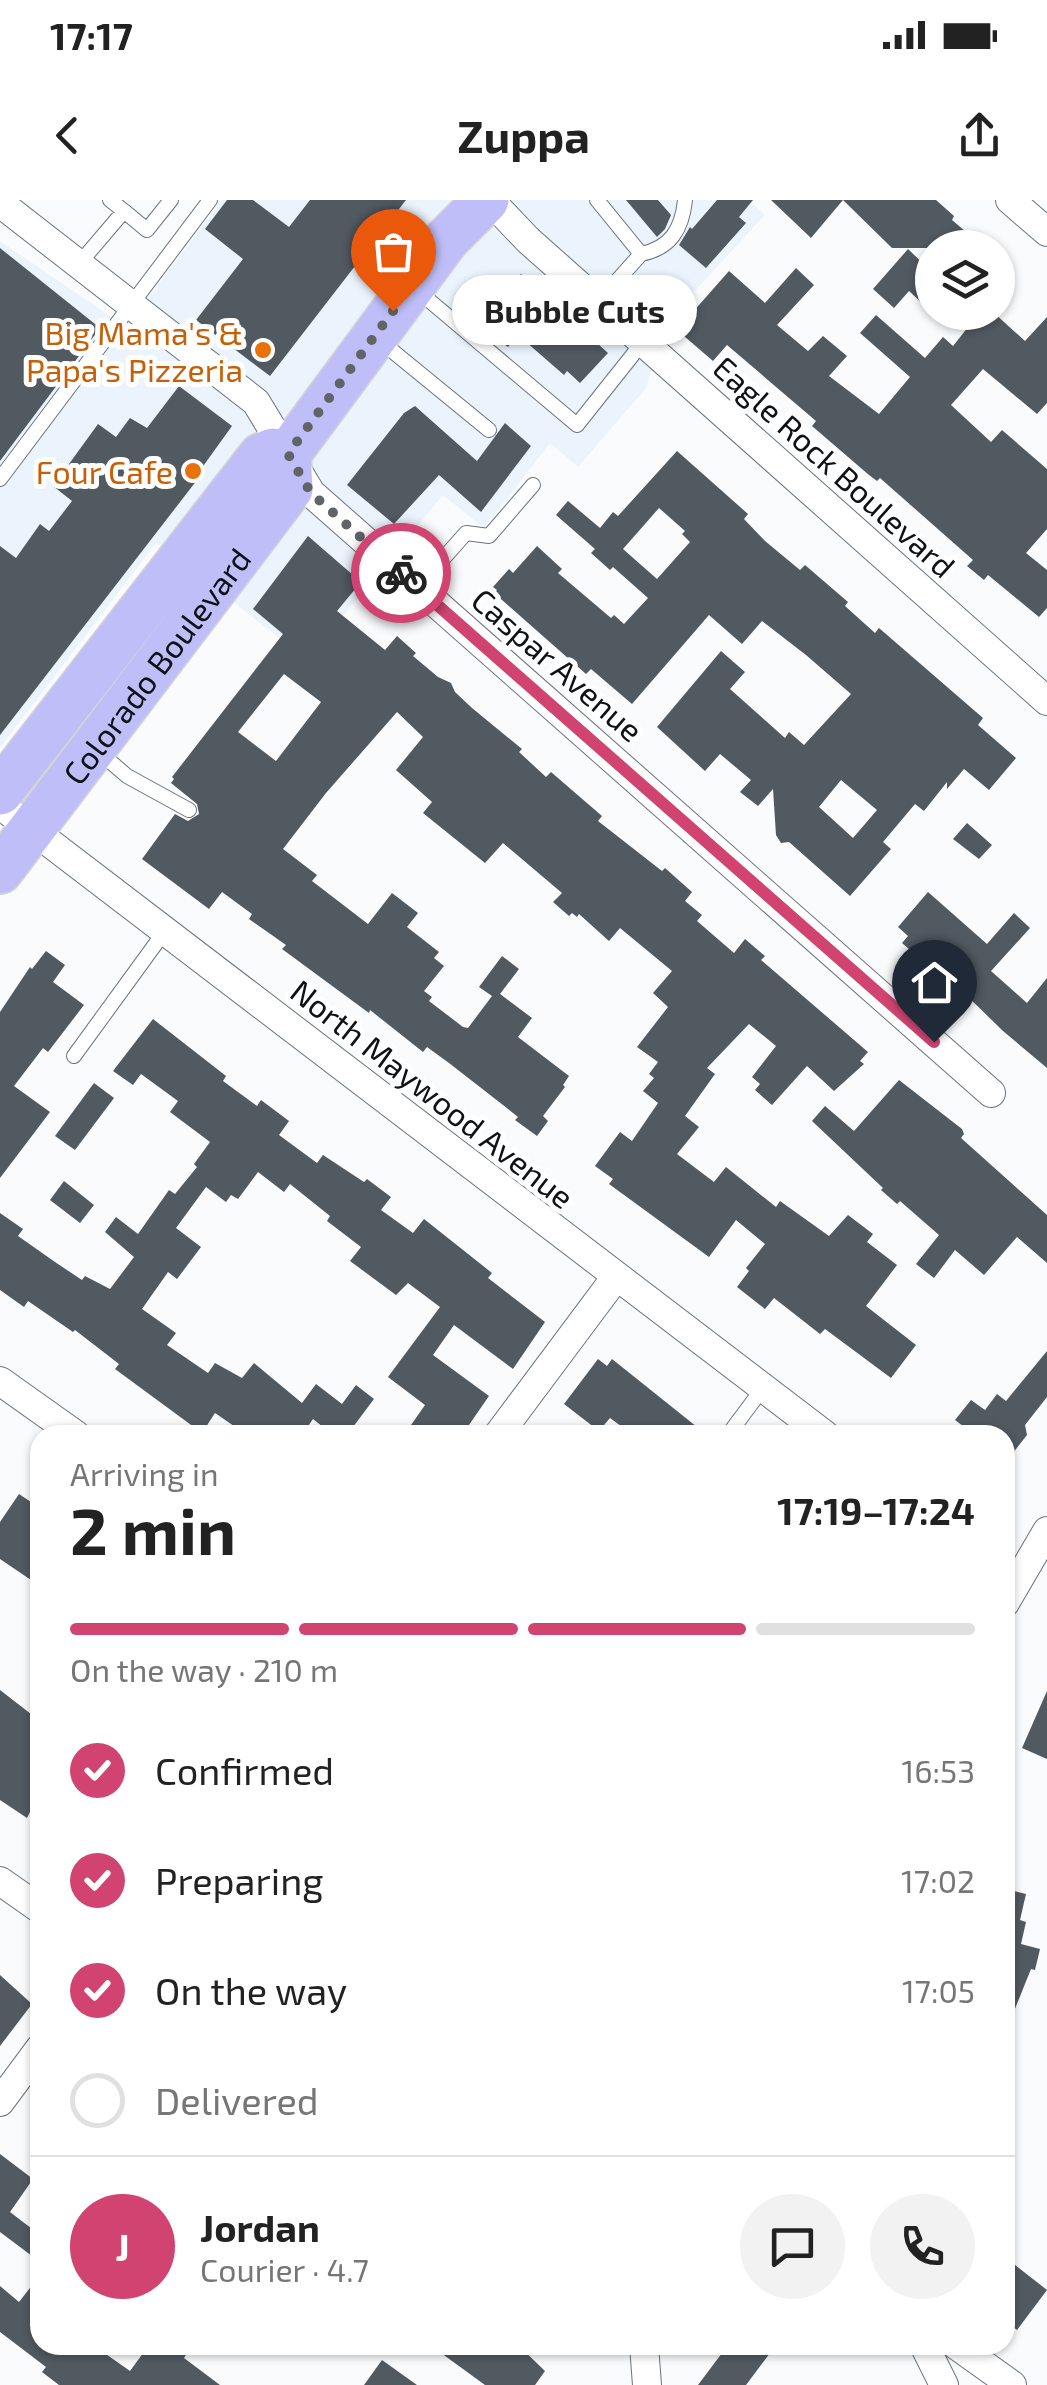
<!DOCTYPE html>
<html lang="en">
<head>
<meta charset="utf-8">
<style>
	body { margin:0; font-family:"Exo 2",sans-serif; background:#f2f2f2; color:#222; height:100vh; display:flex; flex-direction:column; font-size:38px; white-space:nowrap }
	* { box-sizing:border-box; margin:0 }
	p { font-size:32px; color:#767676 }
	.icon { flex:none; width:55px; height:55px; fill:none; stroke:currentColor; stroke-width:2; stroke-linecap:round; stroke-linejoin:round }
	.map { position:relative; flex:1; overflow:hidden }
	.details { position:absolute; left:30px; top:1225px; width:985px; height:930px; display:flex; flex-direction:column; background:#fff; border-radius:30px; box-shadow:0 2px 8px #0004 }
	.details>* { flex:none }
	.buttons { position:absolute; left:915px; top:30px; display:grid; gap:20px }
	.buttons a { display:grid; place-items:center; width:100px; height:100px; border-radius:50%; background:#fff; box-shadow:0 2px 8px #0004; font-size:50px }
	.pin { position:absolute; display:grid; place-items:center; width:85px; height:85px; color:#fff; margin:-102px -42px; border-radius:50% 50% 50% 0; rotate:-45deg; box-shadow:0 0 10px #0007 }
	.pin .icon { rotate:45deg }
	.courier { position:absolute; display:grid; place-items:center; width:100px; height:100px; margin:-50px; border:8px solid #d14471; border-radius:50%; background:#fff; color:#222; box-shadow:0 2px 12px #0007 }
	.bubble { position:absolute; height:70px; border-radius:35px; background:#fff; box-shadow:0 2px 8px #0004; font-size:32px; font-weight:700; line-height:70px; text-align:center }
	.overview em { font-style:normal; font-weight:700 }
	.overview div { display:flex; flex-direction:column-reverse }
	.overview { display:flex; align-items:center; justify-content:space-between; height:170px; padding:0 40px }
	h1 { font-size:65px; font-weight:700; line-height:75px }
	.bar { display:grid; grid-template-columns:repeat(4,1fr); gap:15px 10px; align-content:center; height:120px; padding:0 40px }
	.bar i { height:12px; border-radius:8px; background:#e0e0e0 }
	.bar .on { background:#d14471 }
	.bar p { grid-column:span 4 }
	.line { display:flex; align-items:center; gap:25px; padding:0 40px; border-top:2px solid #e0e0e0 }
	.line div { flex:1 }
	.round { display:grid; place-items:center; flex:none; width:105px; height:105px; border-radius:52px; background:#f2f2f2 }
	ol { padding:0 40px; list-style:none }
	li { display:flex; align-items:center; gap:30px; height:110px }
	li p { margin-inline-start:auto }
	li .icon { padding:10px; border-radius:50%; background:#d14471; color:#fff; stroke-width:4 }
	li:last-child { color:#767676 }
	li i { width:55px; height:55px; border:5px solid #e0e0e0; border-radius:50% }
	.status { display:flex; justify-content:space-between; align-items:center; height:70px; padding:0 50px; background:#fff; direction:ltr }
	.status svg { height:28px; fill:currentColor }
	header { display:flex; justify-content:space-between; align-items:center; height:130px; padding:0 40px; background:#fff; font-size:45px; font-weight:700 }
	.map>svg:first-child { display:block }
	.built { fill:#ebf4fd }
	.building { fill:#515961; fill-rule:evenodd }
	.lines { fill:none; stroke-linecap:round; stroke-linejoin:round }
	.lane-casing { stroke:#6a737b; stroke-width:16 }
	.street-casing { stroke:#6a737b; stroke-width:30 }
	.primary-casing { stroke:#d4d4d5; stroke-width:48 }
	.lane { stroke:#fff; stroke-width:14 }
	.street { stroke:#fff; stroke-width:28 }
	.primary { stroke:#bfbef8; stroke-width:45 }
	.done { stroke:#616466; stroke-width:10; stroke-dasharray:0 18 }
	.route { stroke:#d14471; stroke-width:12 }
	.food-dot { fill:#e8710a; stroke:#fff; stroke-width:4 }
	.labels { text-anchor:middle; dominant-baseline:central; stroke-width:10; stroke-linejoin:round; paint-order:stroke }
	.food-label { font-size:32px; fill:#c56008; stroke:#fff; text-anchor:end }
	.street-label { font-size:32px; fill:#0f1215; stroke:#fff }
</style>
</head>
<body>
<div class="status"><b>17:17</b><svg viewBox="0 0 49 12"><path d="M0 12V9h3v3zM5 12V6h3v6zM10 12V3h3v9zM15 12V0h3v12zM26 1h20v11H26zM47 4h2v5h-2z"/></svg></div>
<header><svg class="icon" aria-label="back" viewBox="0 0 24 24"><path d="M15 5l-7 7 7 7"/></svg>Zuppa<svg class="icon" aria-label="share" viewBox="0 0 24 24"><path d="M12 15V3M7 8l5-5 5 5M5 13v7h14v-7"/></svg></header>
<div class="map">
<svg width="1047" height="2185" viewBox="0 0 1047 2185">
	<rect width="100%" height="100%" fill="#fafbfd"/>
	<path class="built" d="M 222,0 L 748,0 L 765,15 L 666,122 L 646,188 L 578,267 L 550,243 L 484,328 L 443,295 L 307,459 L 156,343 L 0,548 L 0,41 L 126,127 Z"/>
	<path class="building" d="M 227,0 L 253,0 L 289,27 L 310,0 L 406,0 L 270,176 L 196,120 L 243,59 L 205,29 Z
		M 626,0 L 658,0 L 671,15 L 665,29 L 657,37 Z
		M 717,0 L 753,0 L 739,17 L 746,23 L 706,68 L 679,45 L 690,27 L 692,29 Z
		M 771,0 L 936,0 L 954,16 L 952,20 L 985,48 L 892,48 L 843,0 L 811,38 Z
		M 0,48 L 100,128 L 0,261 Z
		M 908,49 L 932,72 L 932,93 L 923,104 L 909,91 L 894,108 L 873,89 Z
		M 796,68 L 814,85 L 777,125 L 808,151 L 823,136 L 847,156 L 829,176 L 879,214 L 910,177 L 860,133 L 876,115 L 925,158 L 943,137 L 953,146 L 980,112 L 993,112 L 1025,141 L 1047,117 L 1047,203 L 1037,214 L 983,169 L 951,205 L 991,242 L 1002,230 L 1047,269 L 1047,329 L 1026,353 L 1047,370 L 1047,408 L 1039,417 L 988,375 L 984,380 L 967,366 L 973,360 L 880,278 L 877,281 L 869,275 L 812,226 L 816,221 L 727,145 L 713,161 L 677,130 L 729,71 L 765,103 Z
		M 521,74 L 608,153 L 580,183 L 567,171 L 564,175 L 518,135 L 508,147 L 477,123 Z
		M 179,186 L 232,226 L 201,269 L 204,271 L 0,535 L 0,346 L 16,358 L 40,324 L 49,331 L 72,301 L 53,286 L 98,224 L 116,237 L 130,218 L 147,228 Z
		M 415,206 L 477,261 L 505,223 L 531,246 L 481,312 L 439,275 L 394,324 L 347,285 L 404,213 Z
		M 677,251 L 748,314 L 744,319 L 765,341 L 800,370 L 805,365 L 848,402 L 845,406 L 875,433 L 879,428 L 983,518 L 978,525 L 1016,558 L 989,590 L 964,569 L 947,589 L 947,582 L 924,611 L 915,604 L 883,642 L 891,649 L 850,696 L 789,642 L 781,643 L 776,635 L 773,589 L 758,606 L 740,592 L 751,580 L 720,554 L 705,571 L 657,527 L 721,451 L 745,472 L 730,489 L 785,538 L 789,532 L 804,545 L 851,494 L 806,455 L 762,421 L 742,444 L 709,415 L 632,504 L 591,469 L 586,474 L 494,393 L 497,390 L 493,387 L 509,369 L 513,373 L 537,346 L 562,369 L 558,373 L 611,418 L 614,415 L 624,424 L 648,398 L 613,367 L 610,370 L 591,353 L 595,349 L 556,315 L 568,301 L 600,328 L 613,312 L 618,316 ZM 659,308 L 685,331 L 682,334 L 690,342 L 657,379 L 623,349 ZM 841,580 L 877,610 L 853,638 L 819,607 Z
		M 308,336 L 361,382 L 337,411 L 385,450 L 397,436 L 416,453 L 413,456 L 438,477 L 451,483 L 455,492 L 472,508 L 522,549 L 519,552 L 546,577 L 551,572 L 602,616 L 598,621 L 662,671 L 665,668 L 692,692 L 685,701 L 702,715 L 697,721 L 734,753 L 745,739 L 765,756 L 761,760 L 868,852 L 860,861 L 864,864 L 834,891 L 807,866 L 772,905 L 755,890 L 760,884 L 752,877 L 776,846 L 749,824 L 707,868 L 715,874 L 685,916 L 699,927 L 677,954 L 714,982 L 726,967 L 776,1007 L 780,1001 L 829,1036 L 848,1015 L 873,1034 L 867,1042 L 897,1065 L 866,1106 L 916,1145 L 891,1178 L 825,1129 L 820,1134 L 774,1098 L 765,1109 L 737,1087 L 749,1071 L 746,1068 L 765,1044 L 736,1020 L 709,1057 L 609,984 L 613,979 L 595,966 L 620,932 L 632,941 L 658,903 L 643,891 L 654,878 L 649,874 L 658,862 L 637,847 L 668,807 L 653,793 L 672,771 L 620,728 L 609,741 L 579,714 L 577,717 L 572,713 L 569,716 L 553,702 L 562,693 L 503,643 L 485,663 L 423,613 L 432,602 L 396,570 L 423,537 L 397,512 L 326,593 L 283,649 L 317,675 L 312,681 L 368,724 L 392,693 L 418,713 L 407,727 L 439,752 L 434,758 L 444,766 L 424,791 L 432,797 L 429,801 L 463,827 L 468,828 L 492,796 L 479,787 L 502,756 L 519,769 L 500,794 L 532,818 L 518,837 L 569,876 L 563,885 L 565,887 L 543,916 L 548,921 L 537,936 L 515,920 L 518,917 L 503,905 L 449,863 L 427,847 L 423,852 L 370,810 L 369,813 L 282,749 L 286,745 L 249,719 L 252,714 L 222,692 L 209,709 L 142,659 L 175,614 L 188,621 L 199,614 L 197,604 L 171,583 L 174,579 L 172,577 L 283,434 L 253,409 ZM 284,474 L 321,502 L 276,561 L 238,532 Z
		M 967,623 L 992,645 L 979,659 L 953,639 Z
		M 928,692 L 987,744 L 1014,713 L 1030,728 L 991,771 L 1027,803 L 1047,778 L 1047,868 L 1003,831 L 961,790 L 965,785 L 930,755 L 924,762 L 902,743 L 908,736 L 898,727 Z
		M 46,751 L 65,765 L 53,782 L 84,805 L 48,852 L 43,848 L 14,886 L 50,912 L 0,978 L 0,812 L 30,767 L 32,769 Z
		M 153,819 L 226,876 L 223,881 L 257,906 L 261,900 L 289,921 L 279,935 L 317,963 L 323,955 L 364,982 L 367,979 L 391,997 L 381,1010 L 413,1033 L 424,1019 L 492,1073 L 488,1078 L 545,1122 L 513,1169 L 454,1125 L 433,1155 L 489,1196 L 462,1235 L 404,1235 L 425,1205 L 388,1177 L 440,1107 L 408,1083 L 396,1095 L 350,1061 L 361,1047 L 327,1021 L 330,1016 L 290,984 L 284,992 L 258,972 L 238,999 L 231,995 L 226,1002 L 206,987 L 176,1028 L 201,1047 L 177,1079 L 168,1072 L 142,1109 L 176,1133 L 167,1145 L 208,1173 L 215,1163 L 242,1178 L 254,1163 L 302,1203 L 316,1184 L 342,1204 L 356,1185 L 374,1199 L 347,1235 L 333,1235 L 313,1219 L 302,1235 L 247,1235 L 215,1213 L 202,1233 L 115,1169 L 119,1164 L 75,1130 L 73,1132 L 28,1101 L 24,1107 L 0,1090 L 0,1013 L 23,1029 L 18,1036 L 55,1062 L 82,1080 L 85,1076 L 110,1089 L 134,1057 L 105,1032 L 116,1017 L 138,1034 L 169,990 L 175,994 L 197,967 L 194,964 L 210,942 L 170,912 L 178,901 L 141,874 L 133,885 L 113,871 Z
		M 899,880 L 962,929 L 964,934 L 961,938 L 1047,1015 L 1047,1063 L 1017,1037 L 984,1075 L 955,1050 L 934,1078 L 916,1064 L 939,1035 L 900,1001 L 897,1004 L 881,990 L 883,988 L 812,921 L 825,906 L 854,931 Z
		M 94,883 L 114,898 L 75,950 L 55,936 Z
		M 64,981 L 94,1005 L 80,1023 L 50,1000 Z
		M 1047,1151 L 1047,1197 L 1025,1225 L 1027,1235 L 1005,1263 L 1005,1235 L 975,1235 L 955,1220 L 971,1200 L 985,1210 L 997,1194 L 1006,1201 Z
		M 598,1159 L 607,1166 L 612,1159 L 707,1235 L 633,1235 L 610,1218 L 599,1231 L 564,1204 Z
		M 19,1294 L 40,1308 L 40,1368 L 31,1380 L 0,1359 L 0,1322 Z
		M 0,1490 L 40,1521 L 40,1619 L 30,1612 L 27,1618 L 0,1600 Z
		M 1047,1491 L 1047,1559 L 1022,1548 Z
		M 1005,1689 L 1026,1694 L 1020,1720 L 1026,1722 L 1021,1744 L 1040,1749 L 1035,1770 L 1031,1769 L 1006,1831 Z
		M 0,1775 L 32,1804 L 0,1846 Z
		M 0,1954 L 33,1979 L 10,2012 L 40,2035 L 40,2062 L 0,2032 Z
		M 1005,2057 L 1047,2090 L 1017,2130 L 1005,2121 Z
		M 40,2075 L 40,2145 L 93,2145 L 130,2171 L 149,2145 L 175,2145 L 187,2153 L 184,2158 L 220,2185 L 59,2185 L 42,2172 L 46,2167 L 0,2132 L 0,2086 L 19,2102 Z
		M 430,2145 L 518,2145 L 545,2171 L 535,2185 L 485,2185 Z
		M 728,2145 L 776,2145 L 746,2185 L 698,2185 Z
		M 382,2160 L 417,2185 L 364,2185 Z"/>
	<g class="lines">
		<defs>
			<path id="lane" d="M 597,0 L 641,54 L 598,102
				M 124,11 L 147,30 L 171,0
				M 641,54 C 671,48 682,29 685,0
				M 78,65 L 124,11 L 110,0
				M 418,91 L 577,225 L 643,142
				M 379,140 L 489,230
				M 0,279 L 210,0
				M 418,387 L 466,333 L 489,336 L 533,285
				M 98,551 L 127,576 L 189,610
				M 74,856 L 165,731
				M 728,1235 L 763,1188"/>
			<path id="street" d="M 490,0 L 528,40 L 1047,501
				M 1010,0 L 1047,32
				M 0,3 L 256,202 L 311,293 L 991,893
				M 0,605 L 825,1235
				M 0,1181 L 76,1235
				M 498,1235 L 616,1077
				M 1005,1403 L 1047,1331
				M 0,1681 L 40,1709
				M 0,1902 L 40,1848
				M 644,2145 L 647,2185
				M 924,2145 L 944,2185
				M 956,2145 L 1012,2185"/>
			<g id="primary">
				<path d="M 0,592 L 261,256 L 273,251 L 288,254"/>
				<path id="s1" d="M 0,671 L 290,289 L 288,254 L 446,40 L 486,0"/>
			</g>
		</defs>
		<use href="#lane" class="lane-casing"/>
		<use href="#street" class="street-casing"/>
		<use href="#primary" class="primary-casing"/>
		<use href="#lane" class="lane"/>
		<use href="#street" class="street"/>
		<use href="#primary" class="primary"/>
	</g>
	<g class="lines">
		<path class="done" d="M 393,111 L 288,254 L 311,293 L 401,373"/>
		<path class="route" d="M 401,373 L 934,842"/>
	</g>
	<g class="food-dot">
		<circle cx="263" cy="150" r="10"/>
		<circle cx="193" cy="271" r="10"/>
	</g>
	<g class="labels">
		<g class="food-label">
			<text x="243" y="132">Big Mama's &amp;<tspan x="243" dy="37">Papa's Pizzeria</tspan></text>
			<text x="173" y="271">Four Cafe</text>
		</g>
		<g class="street-label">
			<text transform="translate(835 266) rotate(42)">Eagle Rock Boulevard</text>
			<text transform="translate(558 464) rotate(41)">Caspar Avenue</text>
			<text stroke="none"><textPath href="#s1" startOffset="258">Colorado Boulevard</textPath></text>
			<text transform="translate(433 893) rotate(38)">North Maywood Avenue</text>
		</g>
	</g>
</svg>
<div class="buttons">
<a><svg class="icon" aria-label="layers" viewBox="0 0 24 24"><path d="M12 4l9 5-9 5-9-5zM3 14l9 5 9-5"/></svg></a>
</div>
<div class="pin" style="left:393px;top:111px;background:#ea580c"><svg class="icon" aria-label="bag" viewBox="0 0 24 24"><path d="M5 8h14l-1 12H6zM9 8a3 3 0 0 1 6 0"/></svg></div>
<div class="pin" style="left:934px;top:842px;background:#1f2937"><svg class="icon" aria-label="home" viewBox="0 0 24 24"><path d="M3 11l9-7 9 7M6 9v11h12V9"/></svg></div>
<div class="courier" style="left:401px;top:373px"><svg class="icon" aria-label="bike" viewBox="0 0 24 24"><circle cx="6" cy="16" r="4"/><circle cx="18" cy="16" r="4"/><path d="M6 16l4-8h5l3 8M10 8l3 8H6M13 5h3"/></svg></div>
<div class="bubble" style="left:452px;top:75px;width:245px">Bubble Cuts</div>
<section class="details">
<div class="overview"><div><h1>2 min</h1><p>Arriving in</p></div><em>17:19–17:24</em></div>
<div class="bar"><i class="on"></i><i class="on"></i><i class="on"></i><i></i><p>On the way · 210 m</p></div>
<ol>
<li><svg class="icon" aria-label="check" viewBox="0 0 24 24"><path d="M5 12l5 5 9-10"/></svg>Confirmed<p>16:53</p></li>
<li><svg class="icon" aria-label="check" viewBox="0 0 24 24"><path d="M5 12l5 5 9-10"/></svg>Preparing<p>17:02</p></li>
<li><svg class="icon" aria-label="check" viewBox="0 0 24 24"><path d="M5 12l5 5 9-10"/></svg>On the way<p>17:05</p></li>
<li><i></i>Delivered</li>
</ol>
<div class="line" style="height:180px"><b class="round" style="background:#d14471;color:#fff">J</b><div><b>Jordan</b><p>Courier · 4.7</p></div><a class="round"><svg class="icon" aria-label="chat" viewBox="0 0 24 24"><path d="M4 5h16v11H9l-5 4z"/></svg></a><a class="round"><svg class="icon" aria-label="phone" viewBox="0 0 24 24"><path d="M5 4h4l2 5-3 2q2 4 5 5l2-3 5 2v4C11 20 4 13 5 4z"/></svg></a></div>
</section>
</div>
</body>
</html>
